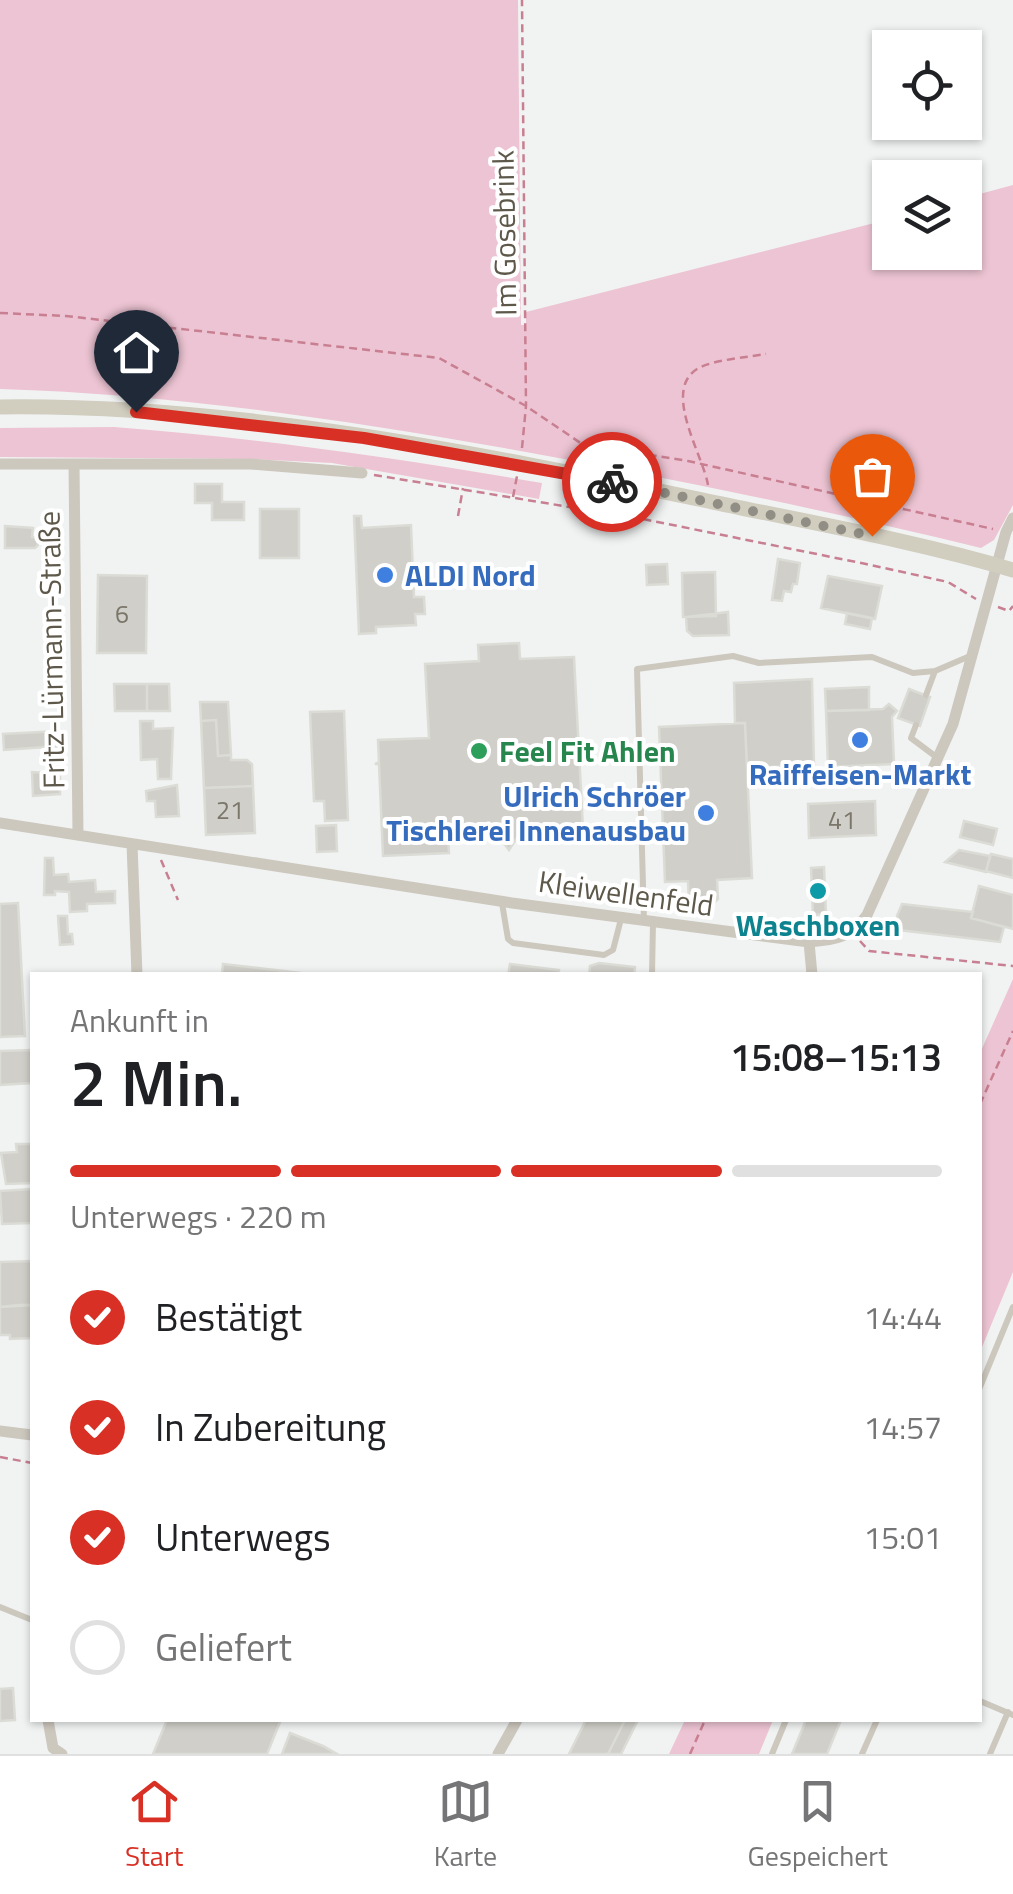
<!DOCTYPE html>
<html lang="de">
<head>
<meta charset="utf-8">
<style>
	body { margin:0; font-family:"Titillium Web",sans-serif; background:#f2f2f2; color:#202124; height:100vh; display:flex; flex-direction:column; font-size:38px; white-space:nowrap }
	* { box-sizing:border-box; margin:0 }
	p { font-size:32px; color:#757577 }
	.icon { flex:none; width:55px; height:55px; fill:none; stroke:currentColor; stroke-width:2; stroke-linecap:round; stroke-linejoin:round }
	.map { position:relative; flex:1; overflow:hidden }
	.details { position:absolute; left:30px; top:972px; width:952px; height:750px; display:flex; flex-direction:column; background:#fff; border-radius:0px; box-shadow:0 2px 8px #0004 }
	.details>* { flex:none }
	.controls { position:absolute; left:872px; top:30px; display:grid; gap:20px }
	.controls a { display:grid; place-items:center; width:110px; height:110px; border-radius:0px; background:#fff; box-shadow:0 2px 8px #0004; font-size:50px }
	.pin { position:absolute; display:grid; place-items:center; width:85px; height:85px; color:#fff; margin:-102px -42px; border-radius:50% 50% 50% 0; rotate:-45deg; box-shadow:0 0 10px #0007 }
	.pin .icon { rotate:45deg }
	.courier { position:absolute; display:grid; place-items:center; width:100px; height:100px; margin:-50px; border:8px solid #d93025; border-radius:50%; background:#fff; color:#222; box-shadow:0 2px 12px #0007 }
	.headline em { font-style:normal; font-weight:600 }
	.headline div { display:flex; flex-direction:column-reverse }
	.headline { display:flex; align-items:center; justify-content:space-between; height:170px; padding:0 40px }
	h1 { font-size:65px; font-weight:600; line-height:75px }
	.bar { display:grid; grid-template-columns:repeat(4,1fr); gap:15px 10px; align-content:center; height:120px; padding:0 40px }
	.bar i { height:12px; border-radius:8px; background:#e0e0e0 }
	.bar .on { background:#d93025 }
	.bar p { grid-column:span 4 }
	ol { padding:0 40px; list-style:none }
	li { display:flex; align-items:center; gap:30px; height:110px }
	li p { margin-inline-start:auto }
	li .icon { padding:10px; border-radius:50%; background:#d93025; color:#fff; stroke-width:4 }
	li:last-child { color:#757577 }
	li i { width:55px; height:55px; border:5px solid #e0e0e0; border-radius:50% }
	.tab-bar { display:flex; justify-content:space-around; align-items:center; height:140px; border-top:2px solid #e0e0e0; background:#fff; font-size:28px; color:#757577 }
	.tab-bar a { display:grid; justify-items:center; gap:5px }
	.tab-bar .on { color:#d93025 }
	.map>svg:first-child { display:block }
	.green { fill:#edc4d3 }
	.building { fill:#d0cfc9; stroke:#dcdcd6; stroke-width:2.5 }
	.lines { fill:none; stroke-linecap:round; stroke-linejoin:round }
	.path { stroke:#c87f91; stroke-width:2.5; stroke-dasharray:8 5; stroke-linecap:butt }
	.lane { stroke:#cdc8be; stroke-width:6 }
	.street { stroke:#cdc8be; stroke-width:11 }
	.secondary { stroke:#d1cdbf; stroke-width:15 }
	.done { stroke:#918e85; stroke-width:10; stroke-dasharray:0 18 }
	.route { stroke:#d93025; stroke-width:12 }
	.shop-dot { fill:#3f7fe0; stroke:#fff; stroke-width:4 }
	.leisure-dot { fill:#2e9e5b; stroke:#fff; stroke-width:4 }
	.culture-dot { fill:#0f9aa8; stroke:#fff; stroke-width:4 }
	.labels { text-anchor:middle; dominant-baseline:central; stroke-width:8; stroke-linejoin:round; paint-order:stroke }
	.number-label { font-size:25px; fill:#7a766a }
	.street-label { font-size:30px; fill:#5d584a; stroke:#fff }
	.shop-label { font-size:30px; font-weight:bold; fill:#366cbe; stroke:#fff; text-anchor:start }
	.leisure-label { font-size:30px; font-weight:bold; fill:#27864d; stroke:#fff; text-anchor:start }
	.culture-label { font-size:30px; font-weight:bold; fill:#0d838f; stroke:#fff }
</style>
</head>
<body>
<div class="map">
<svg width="1013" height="1754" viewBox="0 0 1013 1754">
	<rect width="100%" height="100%" fill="#f1f3f3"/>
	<path class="green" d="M 0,0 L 518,0 L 521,325 L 526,325 L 526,312 L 890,219 L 890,252 L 965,252 L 965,198 L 1013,185 L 1013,505 L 994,540 L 981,548 C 821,509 660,476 498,447 C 332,418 168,394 0,389 Z
		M 114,427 C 260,438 398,458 542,483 L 539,499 L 332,463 L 251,459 L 0,457 L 0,428 Z
		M 1013,979 L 1013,1272 L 980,1352 L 980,1053 Z
		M 685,1720 L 773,1720 L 759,1754 L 669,1754 Z"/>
	<path class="building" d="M 195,484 L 222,484 L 222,502 L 244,502 L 244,520 L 212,520 L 212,503 L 195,503 Z
		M 260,509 L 299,509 L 299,558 L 260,558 Z
		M 354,516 L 361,516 L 362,528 L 411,525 L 414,597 L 424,597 L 425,614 L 415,614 L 416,625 L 376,627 L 376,633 L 359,634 Z
		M 5,526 L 33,528 L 32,537 L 38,538 L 38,545 L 35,548 L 5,548 Z
		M 778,559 L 800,563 L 797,584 L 793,584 L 791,592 L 784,591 L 782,601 L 772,600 Z
		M 667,564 L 668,584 L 647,585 L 646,565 Z
		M 715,572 L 716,616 L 683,617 L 682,573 Z
		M 98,575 L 147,576 L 146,653 L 97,653 Z
		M 828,576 L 882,586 L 875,619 L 821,608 Z
		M 728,612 L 729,635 L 693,636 L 687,631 L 686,617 Z
		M 847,613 L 872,618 L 870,629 L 845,624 Z
		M 519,643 L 520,659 L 574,657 L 583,829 L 520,833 L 509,850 L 497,834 L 475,835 L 448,837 L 449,853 L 383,856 L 379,764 L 375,764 L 379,762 L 378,740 L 429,738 L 425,664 L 479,661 L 478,645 Z
		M 812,679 L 814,765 L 747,768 L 745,723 L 735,723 L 734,683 Z
		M 114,684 L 147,684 L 147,711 L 115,711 Z
		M 147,684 L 169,684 L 170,711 L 147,711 Z
		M 869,687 L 869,710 L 826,711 L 825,689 Z
		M 909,689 L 930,697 L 920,726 L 898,718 Z
		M 200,702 L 228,702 L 231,755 L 218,756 L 216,720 L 201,721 Z
		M 889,704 L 897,711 L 892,717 L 894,764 L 828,767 L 826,711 L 883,709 Z
		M 344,711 L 348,820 L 325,821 L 324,801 L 314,801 L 310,712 Z
		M 216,720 L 218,756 L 231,755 L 231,760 L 247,760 L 252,764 L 253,786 L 204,788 L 201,721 Z
		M 140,721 L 153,721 L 153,729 L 173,728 L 171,779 L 158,779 L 157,759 L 141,760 Z
		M 745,723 L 752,878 L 717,880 L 718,899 L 714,903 L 693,904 L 689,901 L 688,881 L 665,882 L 659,727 Z
		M 59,731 L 60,746 L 4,750 L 3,734 Z
		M 48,746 L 60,746 L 60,794 L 33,796 L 32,772 L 49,773 Z
		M 177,785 L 179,816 L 156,817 L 155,801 L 147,801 L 146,791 Z
		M 253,786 L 255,833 L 206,835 L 204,788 Z
		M 875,801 L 876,835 L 809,838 L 808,804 Z
		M 964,821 L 997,829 L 993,845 L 960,837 Z
		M 336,825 L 337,851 L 317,852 L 316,826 Z
		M 959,850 L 990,856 L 986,872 L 945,862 Z
		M 991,854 L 1013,859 L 1013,878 L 986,871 Z
		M 45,858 L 53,858 L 54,875 L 68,874 L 69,882 L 95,880 L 96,892 L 115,891 L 115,903 L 87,904 L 87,911 L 70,912 L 69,892 L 55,891 L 55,895 L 44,895 Z
		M 824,867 L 826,914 L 813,915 L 811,868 Z
		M 979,886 L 1013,895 L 1013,929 L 971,918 Z
		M 18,903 L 25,1036 L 0,1037 L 0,904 Z
		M 902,904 L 973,912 L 971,918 L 1004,927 L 1000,942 L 899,930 L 897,916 Z
		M 58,916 L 67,916 L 68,934 L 72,934 L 73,944 L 60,945 Z
		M 599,963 L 635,967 L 634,975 L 589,975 L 590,966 Z
		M 223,964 L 318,975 L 222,975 Z
		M 510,964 L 559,970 L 558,975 L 508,975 Z
		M 32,1050 L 32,1083 L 0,1085 L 0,1051 Z
		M 16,1144 L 32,1144 L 32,1183 L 6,1184 L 1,1153 L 17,1152 Z
		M 32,1189 L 32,1223 L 2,1224 L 0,1191 Z
		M 32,1261 L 32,1305 L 0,1307 L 0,1262 Z
		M 19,1305 L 32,1305 L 32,1338 L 10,1339 L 10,1335 L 0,1335 L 0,1307 Z
		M 13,1688 L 15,1720 L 0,1721 L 0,1689 Z
		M 167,1720 L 276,1720 L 280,1722 L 267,1754 L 153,1754 Z
		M 586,1720 L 625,1720 L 608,1754 L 569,1754 Z
		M 625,1720 L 638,1720 L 621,1754 L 608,1754 Z
		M 806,1720 L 841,1720 L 827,1754 L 792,1754 Z
		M 290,1733 L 323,1746 L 337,1754 L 282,1754 Z"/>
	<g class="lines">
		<path class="path" d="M 0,313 L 66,316 L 439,358 L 526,406 L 582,444 L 688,461 L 993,529
			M 522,448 L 526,406 L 522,0
			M 374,475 L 643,519 L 866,564 L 948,582 L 976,599
			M 708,485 C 703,455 662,391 697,369 C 711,360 749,357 766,354
			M 513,497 L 517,476
			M 458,516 L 463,488
			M 998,607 L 1009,611 L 1013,606
			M 161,860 L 178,900
			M 860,941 L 869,951 L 1013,966
			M 980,1104 L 1013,1031
			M 0,1457 L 32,1463
			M 690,1754 L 705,1720"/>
		<path class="lane" d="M 926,695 L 935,671
			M 916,725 L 911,738 L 939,759
			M 502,903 L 508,939 L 513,943 L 604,955 L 613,950 L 621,919
			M 644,921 L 637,669 L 733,656 L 759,663 L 872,657 L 913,673 L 935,671 L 970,656
			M 652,975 L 653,923
			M 980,1387 L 1013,1307
			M 0,1607 L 32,1620
			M 980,1701 L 1013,1715
			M 772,1754 L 786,1720
			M 862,1754 L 877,1720
			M 990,1754 L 1008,1712"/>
		<path class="street" d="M 0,464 L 251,464 L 362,473
			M 74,464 L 78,835
			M 0,823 L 512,903 L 809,942 C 837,940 851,937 867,915 L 953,724 L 1006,532 L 1013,518
			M 132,844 L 137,975
			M 809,942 L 812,975
			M 0,1431 L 32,1435
			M 48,1720 L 53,1748 L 62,1754
			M 498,1754 L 517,1720"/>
		<path class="secondary" d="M 0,407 C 235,404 474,452 703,500 C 806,522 912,540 1013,570"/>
	</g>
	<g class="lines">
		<path class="done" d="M 612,482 L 872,536"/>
		<path class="route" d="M 136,412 L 364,438 L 612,482"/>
	</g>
	<g class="shop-dot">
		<circle cx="385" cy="575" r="10"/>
		<circle cx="860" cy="740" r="10"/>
		<circle cx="706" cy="813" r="10"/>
	</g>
	<circle class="leisure-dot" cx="479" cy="751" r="10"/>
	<circle class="culture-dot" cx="818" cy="891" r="10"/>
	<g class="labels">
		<g class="number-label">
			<text x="122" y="614">6</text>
			<text x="230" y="810">21</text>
			<text x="842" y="820">41</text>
		</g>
		<g class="street-label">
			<text transform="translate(504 233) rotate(-91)">Im Gosebrink</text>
			<text transform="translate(51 650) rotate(-91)">Fritz-Lürmann-Straße</text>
			<text transform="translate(626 893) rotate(8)">Kleiwellenfeld</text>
		</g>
		<g class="shop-label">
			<text x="405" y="575">ALDI Nord</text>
			<text x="860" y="774" text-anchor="middle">Raiffeisen-Markt</text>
			<text x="686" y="796" text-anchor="end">Ulrich Schröer<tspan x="686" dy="34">Tischlerei Innenausbau</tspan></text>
		</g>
		<g class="leisure-label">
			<text x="499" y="751">Feel Fit Ahlen</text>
		</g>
		<g class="culture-label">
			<text x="818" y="925">Waschboxen</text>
		</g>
	</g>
</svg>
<div class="controls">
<a><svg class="icon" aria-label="locate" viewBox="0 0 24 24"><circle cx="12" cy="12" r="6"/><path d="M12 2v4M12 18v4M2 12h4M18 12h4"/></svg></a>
<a><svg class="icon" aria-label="layers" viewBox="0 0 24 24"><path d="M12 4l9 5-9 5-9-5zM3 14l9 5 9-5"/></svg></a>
</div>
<div class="pin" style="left:872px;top:536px;background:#ea580c"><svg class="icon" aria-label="bag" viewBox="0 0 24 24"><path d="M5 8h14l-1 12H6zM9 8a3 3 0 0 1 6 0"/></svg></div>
<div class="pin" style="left:136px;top:412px;background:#1f2937"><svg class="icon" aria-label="home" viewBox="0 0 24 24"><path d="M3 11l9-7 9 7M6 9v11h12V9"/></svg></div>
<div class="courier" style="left:612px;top:482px"><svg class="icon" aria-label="bike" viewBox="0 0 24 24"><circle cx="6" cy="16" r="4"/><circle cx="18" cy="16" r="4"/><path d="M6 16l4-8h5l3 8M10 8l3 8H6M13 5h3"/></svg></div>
<section class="details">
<div class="headline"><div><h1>2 Min.</h1><p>Ankunft in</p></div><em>15:08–15:13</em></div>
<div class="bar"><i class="on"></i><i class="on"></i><i class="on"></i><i></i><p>Unterwegs · 220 m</p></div>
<ol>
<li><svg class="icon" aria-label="check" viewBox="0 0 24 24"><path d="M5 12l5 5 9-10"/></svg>Bestätigt<p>14:44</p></li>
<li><svg class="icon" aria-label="check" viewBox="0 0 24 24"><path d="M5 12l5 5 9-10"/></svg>In Zubereitung<p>14:57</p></li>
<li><svg class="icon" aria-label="check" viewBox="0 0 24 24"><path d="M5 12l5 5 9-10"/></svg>Unterwegs<p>15:01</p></li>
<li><i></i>Geliefert</li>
</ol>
</section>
</div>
<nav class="tab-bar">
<a class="on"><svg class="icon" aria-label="home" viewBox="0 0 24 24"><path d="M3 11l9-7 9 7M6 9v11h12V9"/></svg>Start</a>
<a><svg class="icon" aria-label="map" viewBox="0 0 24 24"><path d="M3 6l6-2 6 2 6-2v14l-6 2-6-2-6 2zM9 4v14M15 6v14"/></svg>Karte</a>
<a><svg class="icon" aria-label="saved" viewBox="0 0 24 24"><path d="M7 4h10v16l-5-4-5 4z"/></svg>Gespeichert</a>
</nav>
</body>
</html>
